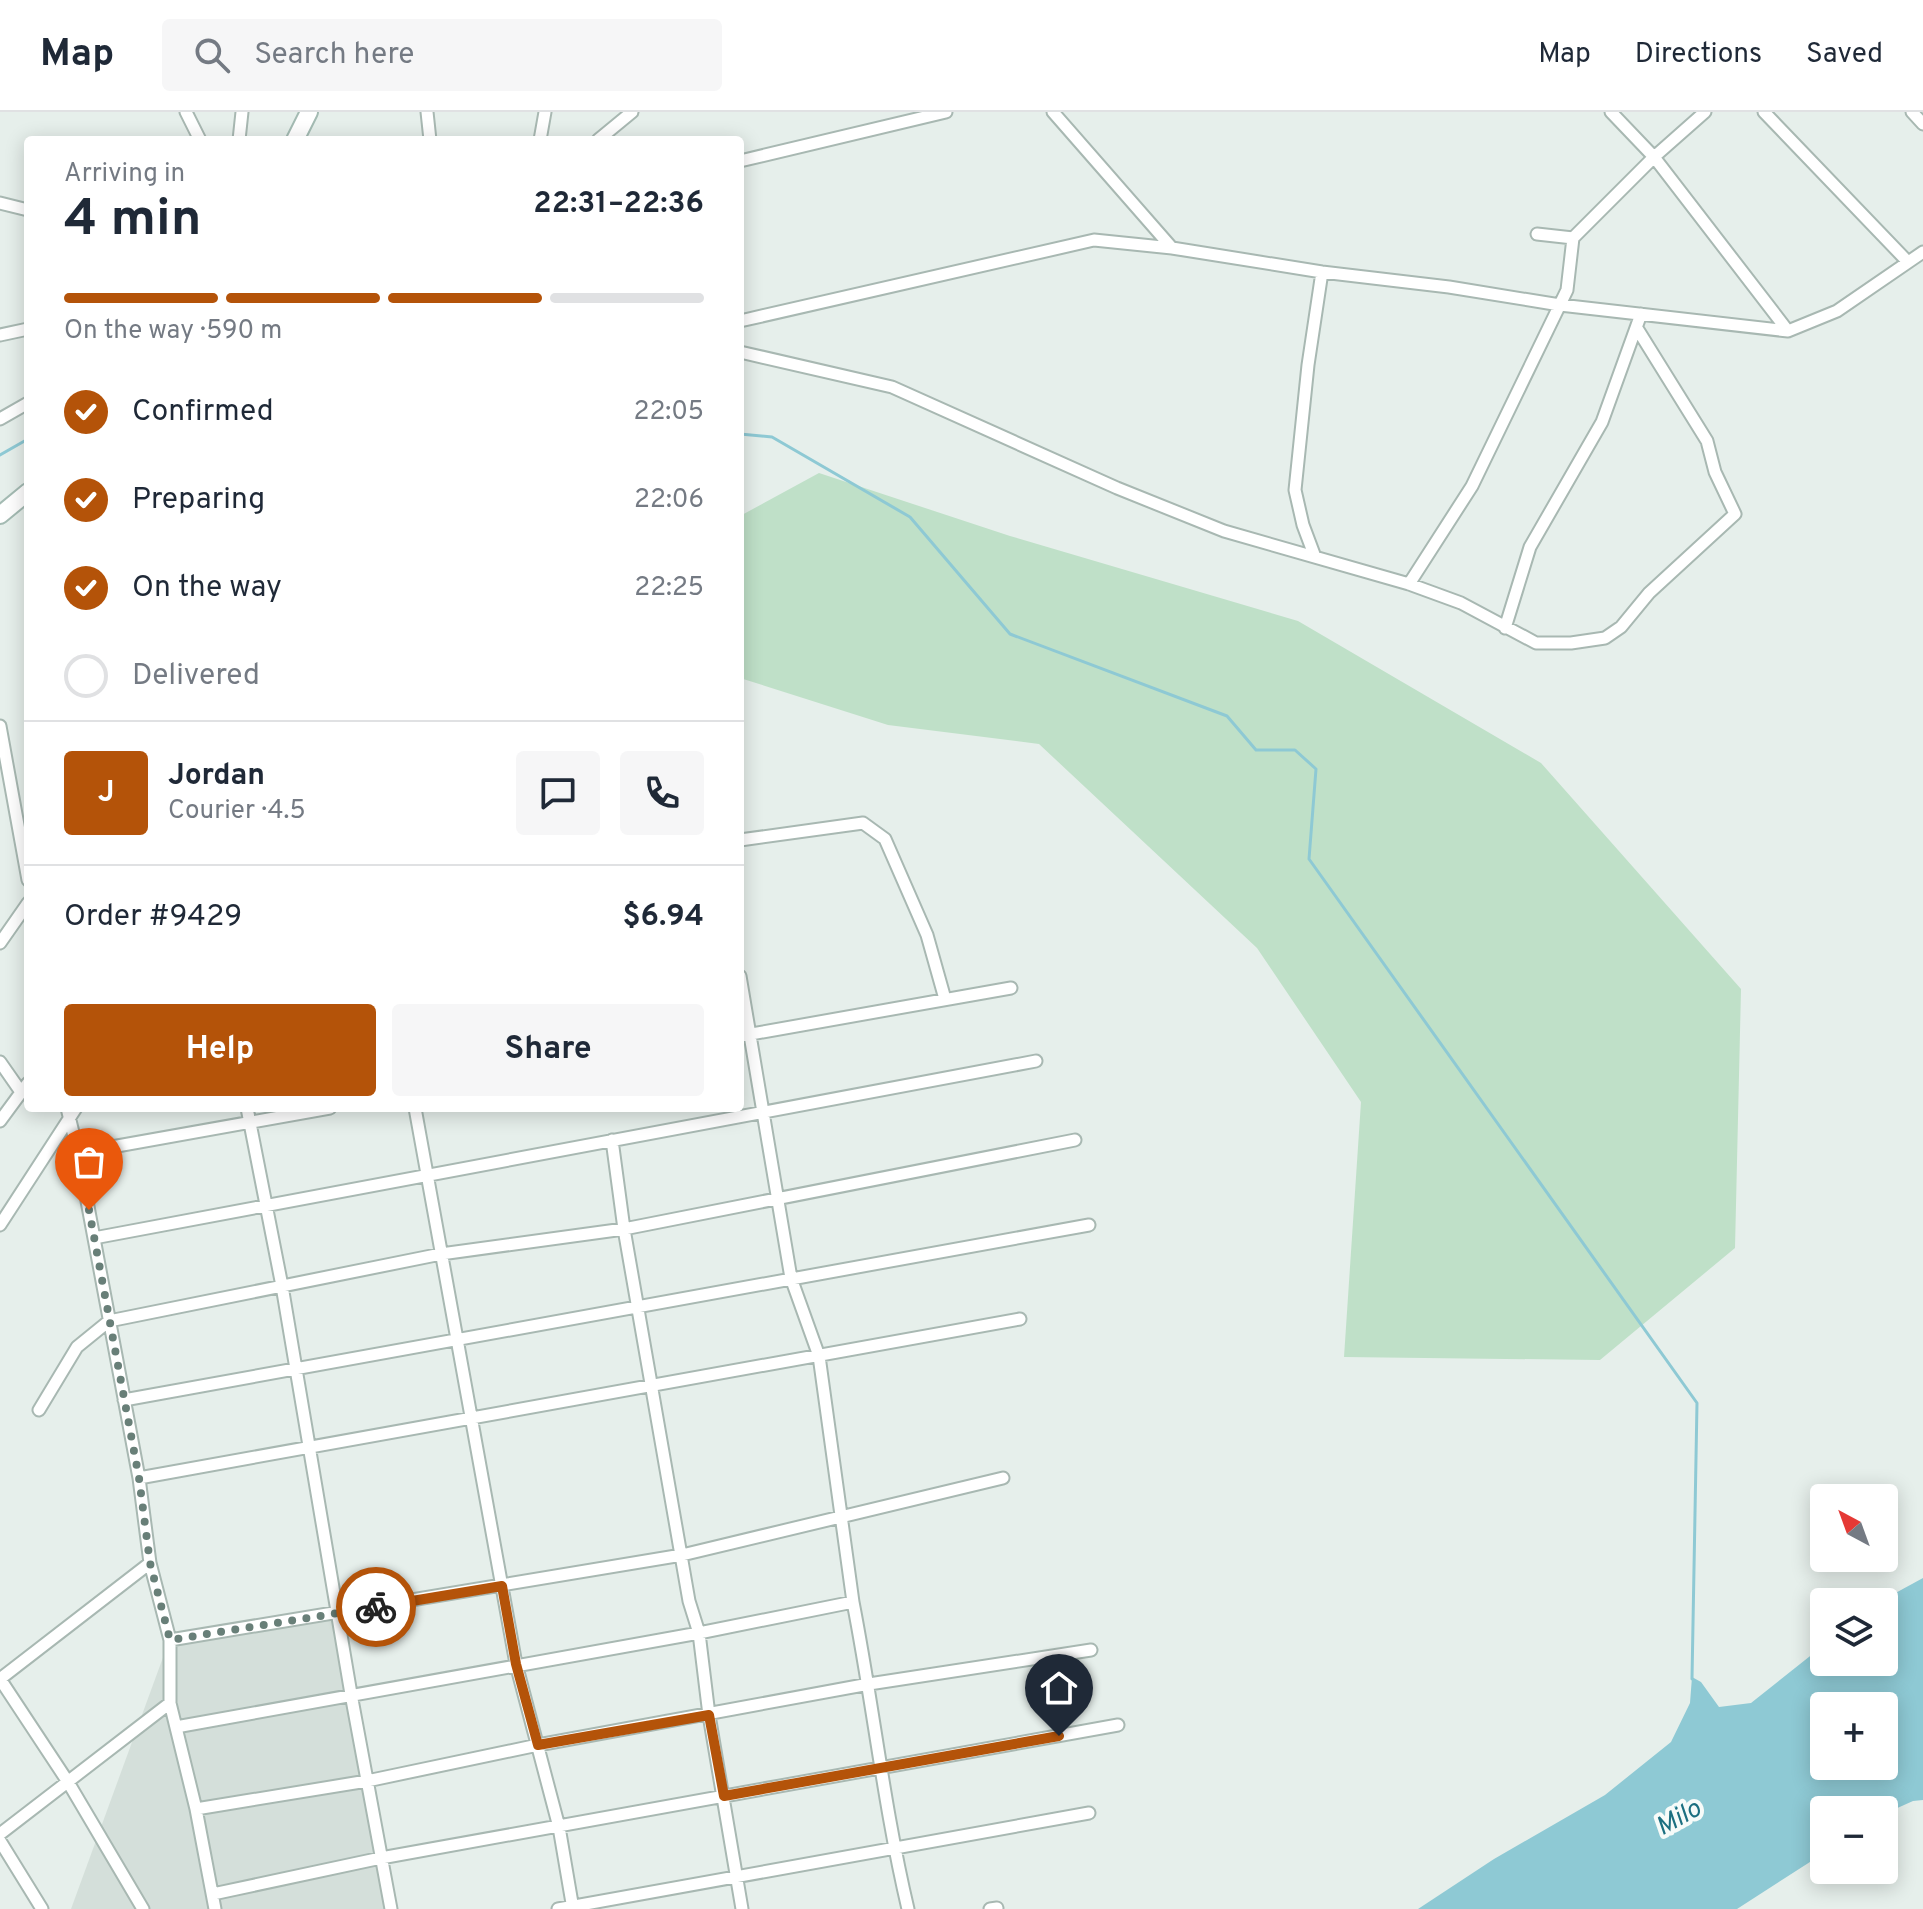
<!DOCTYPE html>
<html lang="en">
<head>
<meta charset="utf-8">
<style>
	body { margin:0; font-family:Overpass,sans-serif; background:#f6f6f7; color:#1f2937; height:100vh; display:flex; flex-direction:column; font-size:30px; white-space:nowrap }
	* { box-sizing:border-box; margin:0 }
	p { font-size:26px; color:#747a83 }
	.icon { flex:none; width:44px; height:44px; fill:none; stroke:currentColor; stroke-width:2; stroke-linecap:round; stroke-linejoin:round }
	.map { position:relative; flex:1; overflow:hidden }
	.side { position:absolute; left:24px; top:24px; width:720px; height:976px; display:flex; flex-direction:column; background:#fff; border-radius:8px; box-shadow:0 4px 20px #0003 }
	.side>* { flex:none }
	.needle { width:52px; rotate:319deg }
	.controls { position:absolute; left:1810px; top:1372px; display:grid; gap:16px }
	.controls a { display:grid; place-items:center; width:88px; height:88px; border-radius:8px; background:#fff; box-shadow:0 4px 20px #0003; font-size:40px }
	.pin { position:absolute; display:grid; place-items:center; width:68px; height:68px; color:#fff; margin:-82px -34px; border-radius:50% 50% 50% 0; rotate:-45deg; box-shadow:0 0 8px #0007 }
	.pin .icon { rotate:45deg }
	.courier { position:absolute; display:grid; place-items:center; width:80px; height:80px; margin:-40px; border:6px solid #b45309; border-radius:50%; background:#fff; color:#222; box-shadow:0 2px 10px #0007 }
	.summary em { font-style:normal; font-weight:700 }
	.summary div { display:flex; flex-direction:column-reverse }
	.summary { display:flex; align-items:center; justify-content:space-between; height:136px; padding:0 40px }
	h1 { font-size:52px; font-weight:700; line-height:60px }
	.bar { display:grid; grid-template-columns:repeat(4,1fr); gap:12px 8px; align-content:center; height:96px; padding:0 40px }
	.bar i { height:10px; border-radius:6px; background:#e0e1e3 }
	.bar .selected { background:#b45309 }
	.bar p { grid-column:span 4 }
	.line { display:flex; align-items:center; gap:20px; padding:0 40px; border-top:2px solid #e0e1e3 }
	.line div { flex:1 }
	.round { display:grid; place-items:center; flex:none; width:84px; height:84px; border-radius:8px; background:#f6f6f7 }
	ol { padding:0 40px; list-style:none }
	li { display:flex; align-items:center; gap:24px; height:88px }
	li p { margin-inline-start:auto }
	li .icon { padding:8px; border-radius:50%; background:#b45309; color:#fff; stroke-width:4 }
	li:last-child { color:#747a83 }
	li i { width:44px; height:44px; border:4px solid #e0e1e3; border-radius:50% }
	.cta { display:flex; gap:16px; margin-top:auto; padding:16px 40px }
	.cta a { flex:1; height:92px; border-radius:8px; background:#b45309; color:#fff; font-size:32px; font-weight:700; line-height:92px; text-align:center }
	.cta a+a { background:#f6f6f7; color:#1f2937 }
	header { display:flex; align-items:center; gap:48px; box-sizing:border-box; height:112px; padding:0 40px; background:#fff; border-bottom:2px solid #e0e1e3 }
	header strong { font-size:38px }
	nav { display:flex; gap:44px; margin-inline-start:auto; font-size:28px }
	.search { width:560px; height:72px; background:#f6f6f7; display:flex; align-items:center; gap:20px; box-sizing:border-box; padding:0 28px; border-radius:8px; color:#747a83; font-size:30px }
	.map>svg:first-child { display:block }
	.built { fill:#d4dfda }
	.green { fill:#bfe0c8 }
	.water { fill:#8ec9d4; fill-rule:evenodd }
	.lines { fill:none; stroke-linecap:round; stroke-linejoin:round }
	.stream { stroke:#8ec9d4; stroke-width:3 }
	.street-casing { stroke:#a8b8b2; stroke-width:15 }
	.secondary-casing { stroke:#a4bbb3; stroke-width:20 }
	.street { stroke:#fff; stroke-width:11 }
	.secondary { stroke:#fff; stroke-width:16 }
	.done { stroke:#687f78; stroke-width:8; stroke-dasharray:0 14.4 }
	.route { stroke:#b45309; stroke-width:10 }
	.labels { text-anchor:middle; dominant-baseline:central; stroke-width:8; stroke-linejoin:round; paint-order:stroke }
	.water-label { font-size:26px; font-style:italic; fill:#1c6f80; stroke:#f7fbf9 }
</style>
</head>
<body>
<header>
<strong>Map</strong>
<div class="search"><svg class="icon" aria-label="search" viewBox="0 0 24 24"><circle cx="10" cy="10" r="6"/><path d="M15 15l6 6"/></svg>Search here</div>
<nav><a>Map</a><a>Directions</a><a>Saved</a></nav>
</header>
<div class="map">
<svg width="1923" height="1797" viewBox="0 0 1923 1797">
	<rect width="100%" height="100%" fill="#e6efeb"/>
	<path class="built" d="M 337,1502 L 389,1797 L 71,1797 L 169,1529 Z"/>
	<path class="green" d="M 819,361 L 1010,424 L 1298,509 L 1541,651 L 1741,877 L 1735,1136 L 1600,1248 L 1344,1245 L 1361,990 L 1257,836 L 1039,632 L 888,613 L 740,566 L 740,404 Z"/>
	<path class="water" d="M 1923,1466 L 1923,1688 L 1913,1689 L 1884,1702 L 1884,1698 L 1824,1698 L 1824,1741 L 1737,1797 L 1418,1797 L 1494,1747 L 1605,1683 L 1671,1630 L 1690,1591 L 1692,1565 L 1701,1570 L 1719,1595 L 1751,1591 L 1824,1533 L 1824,1550 L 1884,1550 L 1884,1490 L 1879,1490 ZM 1824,1594 L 1884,1594 L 1884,1654 L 1824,1654 Z"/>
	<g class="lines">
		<path class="stream" d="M 740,322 L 772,325 L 910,405 L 1010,522 L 1227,604 L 1256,638 L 1295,638 L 1316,657 L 1309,747 L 1697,1291 L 1692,1567
			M 0,343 L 28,327"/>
		<defs>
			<path id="street" d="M 186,0 L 200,28
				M 427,0 L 430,28
				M 1053,0 L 1172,136
				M 1611,0 L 1654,45 L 1788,219
				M 1764,0 L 1908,150
				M 1912,0 L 1923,12
				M 239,28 L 242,0
				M 540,28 L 545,0
				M 598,28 L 632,0
				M 740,49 L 946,0
				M 0,91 L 28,98
				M 1537,122 L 1573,126
				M 740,209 L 1094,128 L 1172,136 L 1322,160 L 1449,175 L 1560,193 L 1788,219 L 1837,199 L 1923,140
				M 0,223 L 28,217
				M 740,240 L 892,275 L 1117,376 L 1224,419 L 1409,472 L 1461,491 L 1536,531 L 1571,531 L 1605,526 L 1621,515 L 1649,481 L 1735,402 L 1715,360 L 1707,329 L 1638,218
				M 0,307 L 28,291
				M 1315,445 L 1303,413 L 1295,378 L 1308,253 L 1322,160
				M 1409,472 L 1472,374 L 1567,178 L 1573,126 L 1654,45 L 1705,0
				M 1505,516 L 1530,435 L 1602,310 L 1641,202
				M 0,614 L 28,768
				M 740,728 L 863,711 L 885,727 L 927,823 L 945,887
				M 0,831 L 28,791
				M 740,924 L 1011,876
				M 0,950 L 21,980
				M 67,996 L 78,1041 L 139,1366 L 150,1451 L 170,1528 L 170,1591 L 196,1697 L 215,1797
				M 247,996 L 282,1174 L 351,1582 L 391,1797
				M 415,996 L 516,1552 L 559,1715 L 573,1797
				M 0,1009 L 28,971
				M 612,1028 L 624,1117 L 689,1489 L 699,1521 L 709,1603 L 742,1797
				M 78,1041 L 330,996
				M 0,1113 L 76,996
				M 94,1126 L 1036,949
				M 124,1288 L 1089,1113
				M 39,1298 L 77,1235 L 109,1209 L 441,1142 L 624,1117 L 1075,1028
				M 139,1366 L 1020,1207
				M 853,1490 C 873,1592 884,1696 908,1797
				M 170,1528 L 682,1443 L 1003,1366
				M 0,1567 L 68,1670 L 143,1797
				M 0,1567 L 150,1451
				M 176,1615 L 699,1521 L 853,1490 L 819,1244 L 791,1166 L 740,864
				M 196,1697 L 367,1669 L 538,1633 L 869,1572 L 1091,1538
				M 0,1722 L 170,1591
				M 0,1729 L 42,1797
				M 213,1782 L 381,1746 L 1118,1613
				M 558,1797 L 1089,1701
				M 990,1797 L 997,1796"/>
			<path id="secondary" d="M 295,28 L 309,0
				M 0,403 L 28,380"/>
		</defs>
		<use href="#street" class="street-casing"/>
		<use href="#secondary" class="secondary-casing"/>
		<use href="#street" class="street"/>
		<use href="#secondary" class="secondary"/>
	</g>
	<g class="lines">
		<path class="done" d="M 89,1098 L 139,1366 L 150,1451 L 170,1528 L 376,1495"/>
		<path class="route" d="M 376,1495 L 502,1474 L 516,1552 L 538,1633 L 709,1603 L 724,1684 L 1059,1624"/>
	</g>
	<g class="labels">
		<g class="water-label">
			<text transform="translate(1679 1707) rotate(-29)">Milo</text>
		</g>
	</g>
</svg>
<div class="controls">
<a><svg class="needle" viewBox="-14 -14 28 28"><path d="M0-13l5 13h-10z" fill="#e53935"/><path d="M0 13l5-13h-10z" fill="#747a83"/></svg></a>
<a><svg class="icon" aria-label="layers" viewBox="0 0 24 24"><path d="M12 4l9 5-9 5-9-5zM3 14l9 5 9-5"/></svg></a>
<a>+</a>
<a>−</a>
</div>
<div class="pin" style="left:89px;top:1098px;background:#ea580c"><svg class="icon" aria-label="bag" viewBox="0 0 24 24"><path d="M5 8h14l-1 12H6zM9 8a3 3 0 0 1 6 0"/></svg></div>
<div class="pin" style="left:1059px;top:1624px;background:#1f2937"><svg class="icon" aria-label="home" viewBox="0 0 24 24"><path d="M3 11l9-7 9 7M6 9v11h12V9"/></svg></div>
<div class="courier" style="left:376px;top:1495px"><svg class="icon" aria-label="bike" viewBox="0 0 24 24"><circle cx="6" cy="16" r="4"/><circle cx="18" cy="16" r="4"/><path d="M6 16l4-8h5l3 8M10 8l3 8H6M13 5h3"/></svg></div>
<section class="side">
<div class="summary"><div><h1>4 min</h1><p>Arriving in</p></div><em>22:31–22:36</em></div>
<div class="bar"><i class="selected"></i><i class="selected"></i><i class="selected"></i><i></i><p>On the way · 590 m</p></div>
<ol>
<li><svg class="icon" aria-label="check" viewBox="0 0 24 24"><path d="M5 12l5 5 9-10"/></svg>Confirmed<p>22:05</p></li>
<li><svg class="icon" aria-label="check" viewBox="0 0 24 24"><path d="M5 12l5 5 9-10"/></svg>Preparing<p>22:06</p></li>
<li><svg class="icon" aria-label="check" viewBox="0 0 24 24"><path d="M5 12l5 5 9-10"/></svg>On the way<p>22:25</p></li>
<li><i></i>Delivered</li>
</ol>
<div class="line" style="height:144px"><b class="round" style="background:#b45309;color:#fff">J</b><div><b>Jordan</b><p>Courier · 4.5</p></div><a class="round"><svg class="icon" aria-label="chat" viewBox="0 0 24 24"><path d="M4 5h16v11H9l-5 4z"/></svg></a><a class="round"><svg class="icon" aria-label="phone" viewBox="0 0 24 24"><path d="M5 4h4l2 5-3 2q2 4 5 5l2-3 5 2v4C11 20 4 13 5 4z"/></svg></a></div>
<div class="line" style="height:104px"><div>Order #9429</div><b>$6.94</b></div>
<div class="cta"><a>Help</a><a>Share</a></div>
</section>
</div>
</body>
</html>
